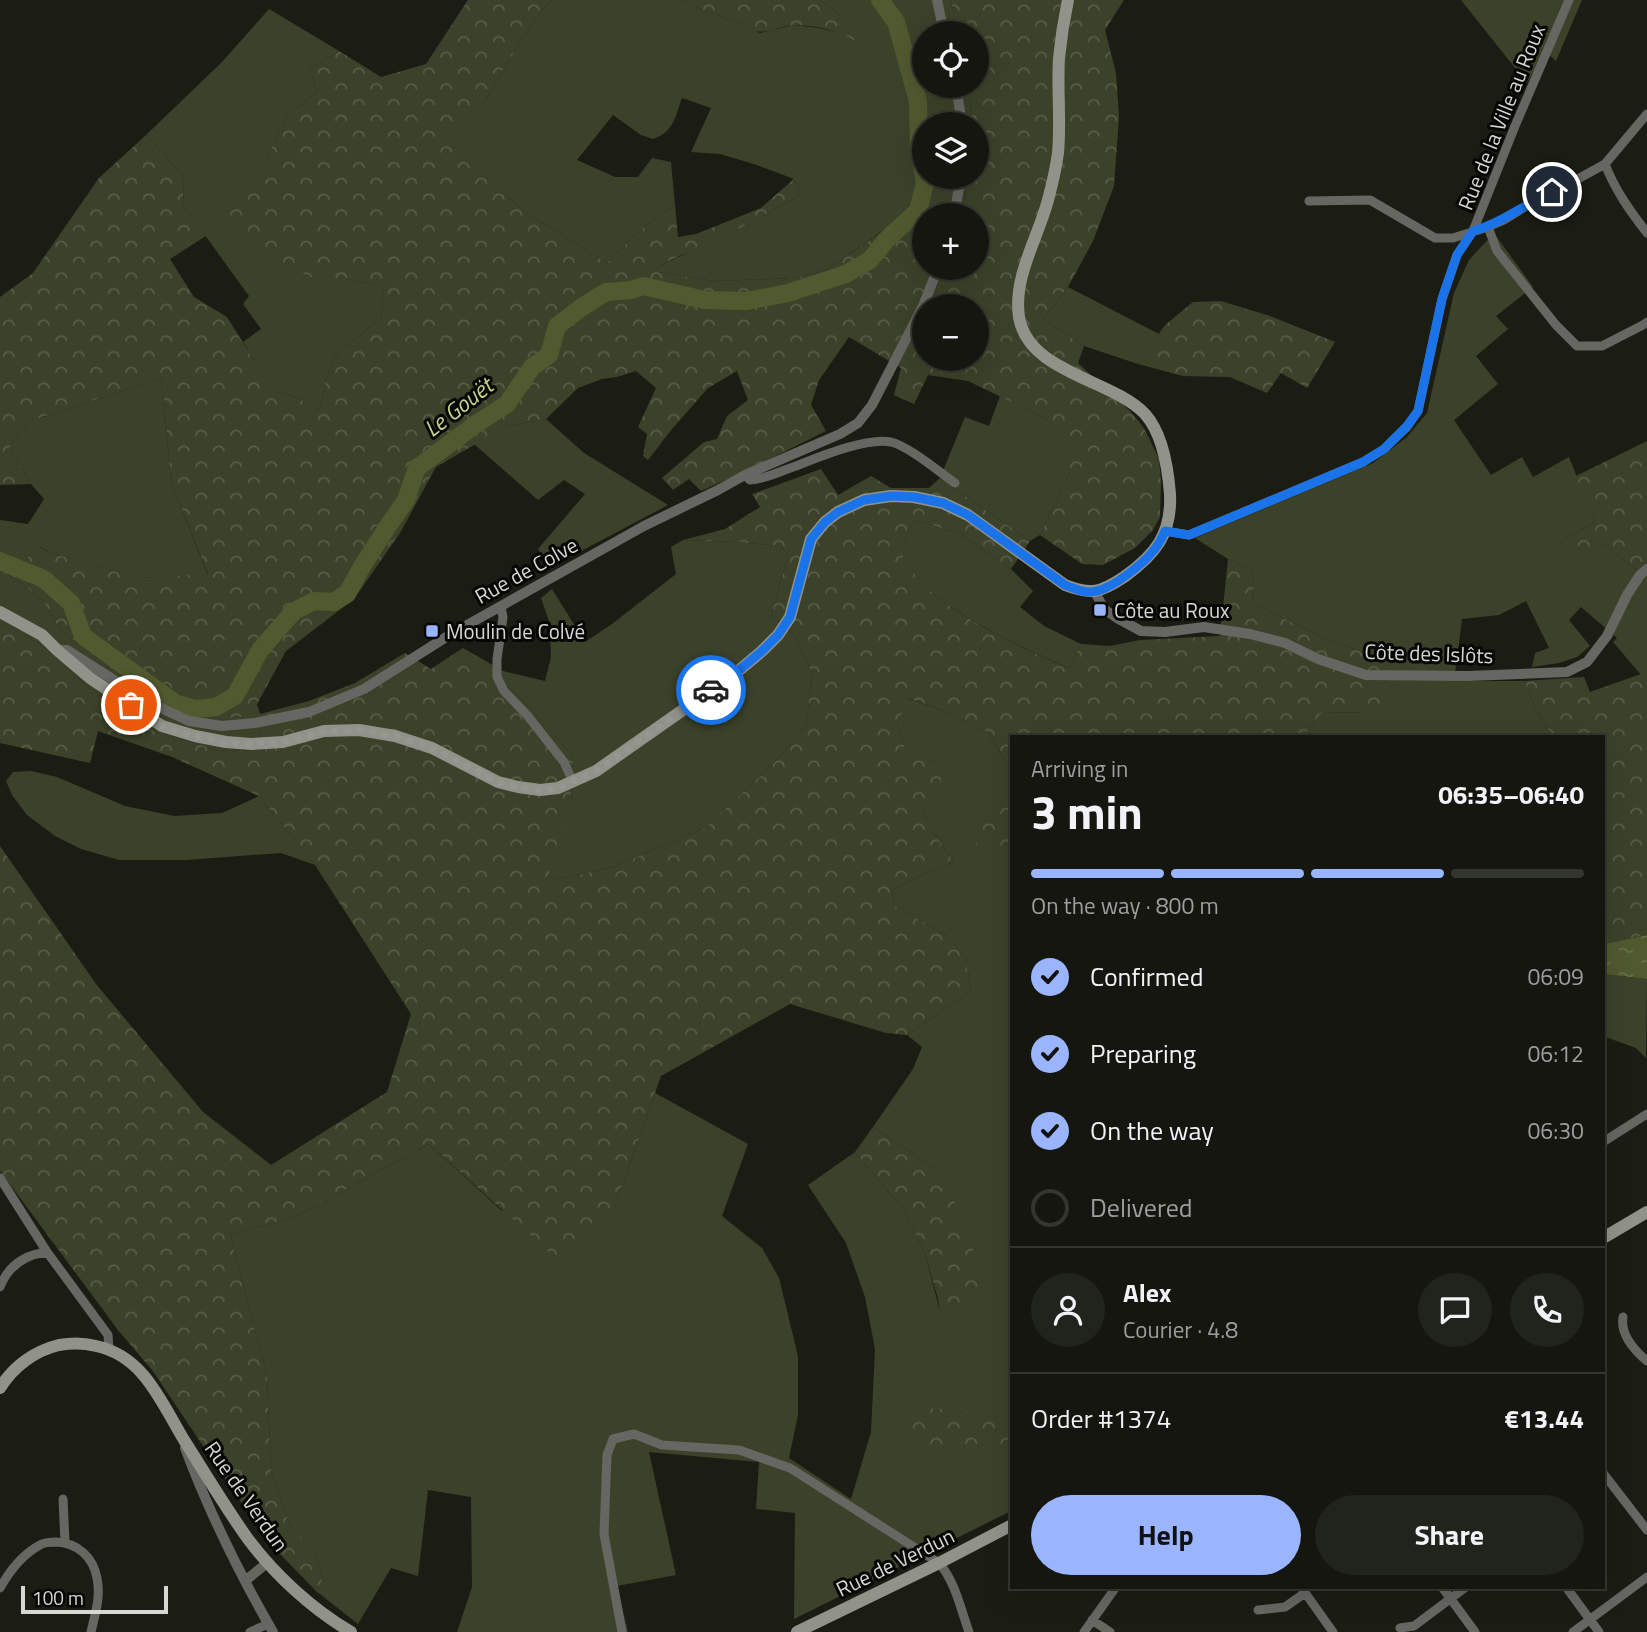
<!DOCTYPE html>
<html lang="en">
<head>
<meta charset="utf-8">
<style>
	body { margin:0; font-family:"Titillium Web",sans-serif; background:#21231d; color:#f1f3f6; height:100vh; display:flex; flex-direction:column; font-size:26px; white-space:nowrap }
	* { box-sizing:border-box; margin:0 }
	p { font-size:23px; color:#9d9f9e }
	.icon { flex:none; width:38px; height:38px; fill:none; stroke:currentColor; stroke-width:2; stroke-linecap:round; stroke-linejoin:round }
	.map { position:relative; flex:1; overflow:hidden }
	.side { position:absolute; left:1010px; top:735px; width:595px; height:854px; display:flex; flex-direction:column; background:#14160f; border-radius:0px; box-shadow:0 7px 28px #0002,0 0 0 2px #33352f }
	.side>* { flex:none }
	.buttons { position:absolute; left:912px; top:21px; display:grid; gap:14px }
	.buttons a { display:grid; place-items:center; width:77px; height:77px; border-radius:50%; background:#14160f; box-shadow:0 7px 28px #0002,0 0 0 2px #33352f; font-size:35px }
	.scale { position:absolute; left:21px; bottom:18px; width:147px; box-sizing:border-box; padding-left:7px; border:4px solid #d6d8d2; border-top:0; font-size:19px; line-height:24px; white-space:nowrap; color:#d6d8d2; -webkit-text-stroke:5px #060704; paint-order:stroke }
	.pin { position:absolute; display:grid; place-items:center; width:60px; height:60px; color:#fff; margin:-30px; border:4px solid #fff; border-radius:50%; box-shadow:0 2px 7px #0007 }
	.courier { position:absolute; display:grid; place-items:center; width:70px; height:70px; margin:-35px; border:5px solid #1a73e8; border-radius:50%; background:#fff; color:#222; box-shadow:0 2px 9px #0007 }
	.summary em { font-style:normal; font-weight:700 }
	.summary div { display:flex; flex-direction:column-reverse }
	.summary { display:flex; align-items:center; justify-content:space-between; height:119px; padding:0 21px }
	h1 { font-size:46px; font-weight:700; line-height:52px }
	.bar { display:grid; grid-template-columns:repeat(4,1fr); gap:10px 7px; align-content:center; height:84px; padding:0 21px }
	.bar i { height:9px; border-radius:5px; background:#33352f }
	.bar .active { background:#9ab5fd }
	.bar p { grid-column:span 4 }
	.line { display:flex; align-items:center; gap:18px; padding:0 21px; border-top:2px solid #33352f }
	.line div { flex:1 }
	.round { display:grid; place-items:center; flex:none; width:74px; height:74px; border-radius:37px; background:#21231d }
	ol { padding:0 21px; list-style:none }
	li { display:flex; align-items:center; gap:21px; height:77px }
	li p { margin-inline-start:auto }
	li .icon { padding:7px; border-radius:50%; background:#9ab5fd; color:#111; stroke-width:4 }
	li:last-child { color:#9d9f9e }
	li i { width:38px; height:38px; border:4px solid #33352f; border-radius:50% }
	.primary-button { display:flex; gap:14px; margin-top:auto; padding:14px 21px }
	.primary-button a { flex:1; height:80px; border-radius:42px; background:#9ab5fd; color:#111; font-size:28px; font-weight:700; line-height:80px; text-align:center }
	.primary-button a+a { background:#21231d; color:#f1f3f6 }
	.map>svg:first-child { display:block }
	.green { fill:#3c4229 }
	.forest { fill:url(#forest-crowns); fill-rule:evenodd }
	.water { fill:url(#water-ripples) }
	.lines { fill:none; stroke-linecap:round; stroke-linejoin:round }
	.river { stroke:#51592f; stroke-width:18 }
	.minor { stroke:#666762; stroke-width:9 }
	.tertiary { stroke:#666762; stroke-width:10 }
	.secondary { stroke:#91938b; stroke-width:12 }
	.done { stroke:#959790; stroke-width:7; stroke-dasharray:0 12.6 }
	.route { stroke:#1a73e8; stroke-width:9 }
	.poi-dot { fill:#9ab5fd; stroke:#060704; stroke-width:2.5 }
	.labels { text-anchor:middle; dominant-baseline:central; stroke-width:6; stroke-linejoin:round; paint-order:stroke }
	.street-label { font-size:21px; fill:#d6d8d2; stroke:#060704 }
	.poi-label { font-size:21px; fill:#d6d8d2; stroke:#060704; text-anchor:start }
	.water-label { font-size:23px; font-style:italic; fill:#c6d58e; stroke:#060704 }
</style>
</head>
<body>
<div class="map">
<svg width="1647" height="1632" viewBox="0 0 1647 1632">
	<defs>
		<pattern id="forest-crowns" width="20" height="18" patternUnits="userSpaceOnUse" patternTransform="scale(1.75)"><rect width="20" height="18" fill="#3c4229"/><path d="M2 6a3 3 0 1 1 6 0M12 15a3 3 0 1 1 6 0" fill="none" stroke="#575d47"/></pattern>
		<pattern id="water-ripples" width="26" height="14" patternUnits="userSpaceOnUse" patternTransform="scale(1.75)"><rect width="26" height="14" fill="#51592f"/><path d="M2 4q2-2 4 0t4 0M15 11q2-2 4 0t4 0" fill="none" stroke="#69704c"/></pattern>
	</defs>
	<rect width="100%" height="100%" fill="#1b1d14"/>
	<path class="green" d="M 552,0 L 683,0 L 694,6 L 746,26 L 760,33 L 793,25 L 819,28 L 843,34 L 858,42 L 839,15 L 820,0 L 951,0 L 957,33 L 924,33 L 924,86 L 967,86 L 972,115 L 971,124 L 924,124 L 924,177 L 967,177 L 964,215 L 924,215 L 924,234 L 918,234 L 897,220 L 827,270 L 795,278 L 714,281 L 651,271 C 667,261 684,255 701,247 C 736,232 768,213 800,195 L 794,179 L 754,164 L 720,154 L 691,152 L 711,108 L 682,98 C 675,117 674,132 653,139 L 641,135 L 613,115 L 577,160 L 615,177 L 638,177 L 652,158 L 671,162 L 675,205 L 640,230 L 607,263 L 525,212 L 445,143 L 486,100 L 505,66 L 542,10 Z
		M 1461,0 L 1582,0 L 1556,61 L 1545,51 L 1527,83 Z
		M 269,9 L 339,51 L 310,69 L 317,92 L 288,115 L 269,152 L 257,186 L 314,278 L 345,278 L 382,286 L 383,303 L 381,318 L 337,354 L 325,382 L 321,406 L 306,420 L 303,401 L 279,390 L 255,362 L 243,342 L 261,329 L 243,304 L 249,296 L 183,205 L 184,178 L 146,135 L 222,62 Z
		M 1494,233 L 1533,287 L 1496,316 L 1508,329 L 1476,356 L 1498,384 L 1454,420 L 1491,475 L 1522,457 L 1533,477 L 1569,457 L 1595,522 L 1558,543 L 1597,539 L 1647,578 L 1647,682 L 1613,642 L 1617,638 L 1581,607 L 1569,620 L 1590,646 L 1577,657 L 1559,663 L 1532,667 L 1535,653 L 1549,648 L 1526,601 L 1499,615 L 1462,619 L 1454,681 L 1524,681 L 1536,709 L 1552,737 L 1303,737 L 1322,713 L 1369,712 L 1383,660 L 1318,635 L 1254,604 L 1252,571 L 1228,559 L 1195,538 L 1373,463 L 1407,437 L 1427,413 L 1454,293 L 1469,260 Z
		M 1068,287 L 1159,334 L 1138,364 L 1084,346 L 1043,319 Z
		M 162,378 L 171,482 L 208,575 L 139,578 L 51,553 L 39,546 L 23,563 L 0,551 L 0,520 L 28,524 L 44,499 L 31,484 L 10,447 L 30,421 Z
		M 1000,396 L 1043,417 L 1071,438 L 1070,472 L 1040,535 L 1030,541 L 940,478 L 965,417 L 989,426 Z
		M 546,419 L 584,453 L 668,505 L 551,567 L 538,549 L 585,494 L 564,480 L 538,500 L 474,444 L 507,426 Z
		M 914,520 L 961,534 L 1011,569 L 1033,591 L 1020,607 L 1044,626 L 1081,644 L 1069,668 C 1024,649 980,628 940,599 C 926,589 915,573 903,561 L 903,543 Z
		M 683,540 L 736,542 L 781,546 L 788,555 L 771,616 L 794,634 L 812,673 L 806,727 L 772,765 L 705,828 L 613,867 L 560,879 L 547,877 L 571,803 L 573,756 L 522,699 L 503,684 L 503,671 L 545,681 L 551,657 L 550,624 L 541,598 L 552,589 L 585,642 L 612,624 L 676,574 L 671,547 Z
		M 0,572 L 17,579 L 42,600 L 61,631 L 109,667 L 164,703 L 238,718 L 257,704 L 260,714 L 259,750 L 219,751 L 163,733 L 90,689 L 45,648 L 14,628 L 0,625 Z
		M 906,698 L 945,711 L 989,733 L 1008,766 L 1012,777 L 1008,850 L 1011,848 L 1011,1511 L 794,1619 L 795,1513 L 756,1509 L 759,1462 L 649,1452 L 676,1575 L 617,1586 L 628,1632 L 457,1632 L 472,1587 L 471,1497 L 428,1490 L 418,1576 L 391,1568 L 358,1624 L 316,1591 L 323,1580 L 315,1552 L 289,1524 L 271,1471 L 267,1376 L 230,1234 L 295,1217 L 429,1144 L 502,1211 L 613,1212 L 655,1093 L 748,1144 L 722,1216 L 762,1248 L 779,1278 L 798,1356 L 798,1415 L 789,1458 L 851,1499 L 871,1432 L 875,1349 L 865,1297 L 846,1243 L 808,1185 L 855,1152 L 904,1210 L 925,1254 L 940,1311 L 937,1170 L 873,1127 L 913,1069 L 922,1047 L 907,1035 L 971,991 L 966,958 L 947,936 L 894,905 L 892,890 L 929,872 L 954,862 L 931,829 L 922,804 L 937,762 L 906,754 L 898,724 Z
		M 31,771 L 57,777 L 125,806 L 174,816 L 222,813 L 259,796 L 315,865 L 281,853 L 186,860 L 119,860 L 81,849 L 55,836 L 27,815 L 12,795 L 6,781 L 13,772 Z
		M 1603,974 L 1647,979 L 1646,1058 L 1636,1048 L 1603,1036 Z"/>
	<path class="forest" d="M 468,0 L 552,0 L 542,10 L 505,66 L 486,100 L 446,143 L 525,212 L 607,263 L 640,230 L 675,205 L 678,237 L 696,234 L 761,208 L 794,179 L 800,195 C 768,213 736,232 702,247 C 685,254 667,260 652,271 L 714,281 L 795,278 L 827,270 L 898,220 L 918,234 L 924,234 L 924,268 L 976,268 L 976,215 L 964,215 L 967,177 L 976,177 L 976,124 L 971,124 L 972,115 L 967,86 L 976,86 L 976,33 L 957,33 L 951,0 L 1124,0 L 1105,30 L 1116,73 L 1119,117 L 1114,186 L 1093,241 L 1068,287 L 1043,319 L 1084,346 L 1078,363 L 1131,412 L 1144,428 L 1159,459 L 1161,482 L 1160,517 L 1153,530 L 1135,548 L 1103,565 L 1082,564 L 1040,535 L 1070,472 L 1070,438 L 1043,417 L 968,381 L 928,375 L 914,404 L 894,395 L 901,368 L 849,337 L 819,380 L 811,405 L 826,431 L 739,474 L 701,491 L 689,479 L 673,490 L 662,478 L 704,442 L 717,439 L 727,416 L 748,400 L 737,371 L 708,388 L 672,429 L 648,460 L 643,456 L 647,434 L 638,427 L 656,388 L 636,371 L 617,377 L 602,379 L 578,388 L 546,419 L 507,426 L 436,467 L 400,533 L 354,599 L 286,651 L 257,704 L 239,718 L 194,715 L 164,703 L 109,667 L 61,631 L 42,600 L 17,579 L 0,572 L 0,551 L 23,563 L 38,546 L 51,553 L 140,578 L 208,574 L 171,482 L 162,378 L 30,421 L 10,447 L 31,484 L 0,485 L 0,297 L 33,273 L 99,178 L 146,135 L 184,178 L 183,205 L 206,236 L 170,259 L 194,297 L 227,317 L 255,362 L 279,390 L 303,401 L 307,419 L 321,406 L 325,382 L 337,354 L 381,318 L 383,303 L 382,286 L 345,278 L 314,278 L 251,251 L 232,227 L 227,200 L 257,185 L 269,152 L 288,115 L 317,92 L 310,69 L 339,51 L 381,77 L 426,64 ZM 924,306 L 976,306 L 976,359 L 924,359 Z
		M 683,0 L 820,0 L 839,15 L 860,43 C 846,36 832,30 817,27 C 810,26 801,25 794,25 C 777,26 761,39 746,26 L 694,6 Z
		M 1221,301 L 1270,316 L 1335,342 L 1307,388 L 1281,373 L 1267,393 L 1230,377 L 1183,376 L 1138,364 L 1165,325 L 1193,302 Z
		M 1647,441 L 1647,578 L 1597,539 L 1578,558 L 1558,543 L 1595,522 L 1576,476 Z
		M 821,469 L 838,495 L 871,476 L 891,488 L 929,488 L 940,478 L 1030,541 L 1011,569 L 961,534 L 914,520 L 903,543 L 903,560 C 915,573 926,589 940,599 C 979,628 1024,649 1069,668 L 1081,644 L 1110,646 L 1140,640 L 1220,636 L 1228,559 L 1252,571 L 1254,604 L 1318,635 L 1383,660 L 1387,700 L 1369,712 L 1322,713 L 1303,737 L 1012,737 L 1011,777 L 1008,766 L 989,733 L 945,711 L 907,698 L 898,724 L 906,753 L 937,762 L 944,792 L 922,804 L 931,829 L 954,862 L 929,872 L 892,890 L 894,905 L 947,936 L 966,958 L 971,991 L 907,1035 L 886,1033 L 790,1004 L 661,1076 L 613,1212 L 559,1261 L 429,1144 L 295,1217 L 230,1234 L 267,1376 L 271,1471 L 289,1524 L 315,1552 L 323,1580 L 316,1591 L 280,1554 L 255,1523 L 152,1370 L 118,1330 L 0,1171 L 0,846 L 96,984 L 203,1112 L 271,1165 L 387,1092 L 411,1014 L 315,865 L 259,796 L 172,757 L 98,731 L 90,763 L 0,743 L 0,625 L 14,628 L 45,648 L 90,689 L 163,733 L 219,751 L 259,750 L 260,714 L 309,701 L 355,683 L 405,653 L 431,669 L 463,648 L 503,671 L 503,684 L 522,699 L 573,756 L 571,803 L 548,877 L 560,879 L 613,867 L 705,828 L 772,765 L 806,727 L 812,673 L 794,634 L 771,616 L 788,555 L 781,546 L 736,542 L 683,540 L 725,529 L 760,507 L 752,494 Z
		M 1641,674 L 1647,682 L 1647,935 L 1609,943 L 1603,942 L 1603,737 L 1552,737 L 1536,709 L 1524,681 L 1584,677 L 1590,692 Z
		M 1011,801 L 1011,848 L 1008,850 L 975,853 L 982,811 L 1010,807 Z
		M 873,1127 L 937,1170 L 959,1210 L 988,1293 L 940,1312 L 938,1299 L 925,1254 L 904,1210 L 855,1152 Z
		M 909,1408 L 942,1409 L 1011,1417 L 1011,1453 L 907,1447 Z"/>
	<path class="water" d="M 1647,935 L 1647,979 L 1603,974 L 1603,942 L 1609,943 Z"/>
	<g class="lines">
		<path class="river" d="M 0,561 L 44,579 L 71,603 L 83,636 L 175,703 L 195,709 L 216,707 L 235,696 L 260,650 L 294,611 L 314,601 L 334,602 L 347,594 L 361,568 L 388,526 L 406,500 L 417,468 L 476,424 L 507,404 L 532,367 L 549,355 L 557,326 L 582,307 L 606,292 L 631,290 L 643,286 L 705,300 L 747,301 L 788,293 L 846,274 L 870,260 L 888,238 L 918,211 L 925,183 L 919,150 L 918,101 L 896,22 L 880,0"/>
		<path class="minor" d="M 1605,164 C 1615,190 1630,211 1647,233
			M 1309,201 L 1370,200 L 1435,238 L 1453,238 L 1488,227 L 1504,220 L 1539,198 L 1565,186 L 1605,164 L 1647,114
			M 1488,227 L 1497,251 L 1556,325 L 1577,346 L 1602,346 L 1643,325 L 1647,322
			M 745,475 L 750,480 C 767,479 780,471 796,466 C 819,457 867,437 891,442 C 910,447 938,471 955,483
			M 1165,531 L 1189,535 L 1363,462 L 1384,449 L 1407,427 L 1418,411 L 1442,299 L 1457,255 L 1473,231 L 1515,126 L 1569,0
			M 501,607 L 503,617 L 497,659 L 497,677 L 504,691 L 527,715 L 564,762 L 573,782
			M 1603,1142 L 1647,1114
			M 0,1178 L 47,1252
			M 0,1287 C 8,1266 24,1255 47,1252 L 108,1335 L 109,1349
			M 1623,1317 C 1620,1335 1634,1350 1647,1361
			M 1603,1473 L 1647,1530
			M 63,1499 L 65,1542
			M 1301,1587 L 1333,1632
			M 1442,1587 L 1475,1632
			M 1566,1587 L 1599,1632
			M 0,1588 C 9,1572 23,1554 40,1545 C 45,1542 51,1542 56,1542 C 78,1543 93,1557 97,1578 C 101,1597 95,1614 91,1632
			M 1258,1610 L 1285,1607 L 1305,1593
			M 1092,1620 L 1110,1632
			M 1400,1628 L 1414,1626 L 1466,1587
			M 250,1632 L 268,1624
			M 622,1632 L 604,1534 L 607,1455 L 613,1439 L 634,1434 L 662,1445 L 739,1450 L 790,1468 L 939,1563 C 955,1581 961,1610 969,1632
			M 1084,1632 L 1116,1587
			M 1573,1632 L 1647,1577"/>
		<path class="tertiary" d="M 937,0 L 944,33
			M 956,86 L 962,124
			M 954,215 L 961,177
			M 1095,592 L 1104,609 L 1117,618 L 1141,631 L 1165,632 L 1204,627 L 1250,634 L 1285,643 L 1318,659 L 1366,675 L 1468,676 L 1567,672 L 1587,662 L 1607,636 L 1627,595 L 1640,575 L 1647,569
			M 57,650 L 67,650 L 150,703 L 189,721 L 222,726 L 255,723 L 309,712 L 364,689 L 451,634 L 644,526 L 718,490 L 745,475 L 840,434 L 858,423 L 872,405 L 923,306 L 938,268
			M 185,1448 C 209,1512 239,1573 273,1632
			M 245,1581 L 267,1563"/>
		<path class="secondary" d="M 0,612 L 42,635 L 57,650 L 90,678 L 162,726 L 195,736 L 226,742 L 251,744 L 283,742 L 324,731 L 359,730 L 395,736 L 432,748 L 498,782 L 518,787 L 540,790 L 558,788 L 596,771 L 737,672 L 762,651 L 778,635 L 790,617 L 811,539 L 825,522 L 838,512 L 864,500 L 891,496 L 914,497 L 943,503 L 968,515 L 1065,585 C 1091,595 1100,593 1124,577 C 1155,555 1172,534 1170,494 C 1168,468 1163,434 1145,414 C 1112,379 1028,373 1019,317 C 1013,277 1038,238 1048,200 C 1052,185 1056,168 1058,153 C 1061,122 1057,89 1059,58 C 1061,38 1064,19 1068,0
			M 1603,1238 L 1647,1212
			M 0,1388 C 13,1367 34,1351 59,1345 C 71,1343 84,1343 96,1346 C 144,1356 161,1402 184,1440 C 205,1473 225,1507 248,1539 C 275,1575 312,1609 351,1632
			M 797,1632 L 939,1563 L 1012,1525"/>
	</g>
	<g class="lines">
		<path class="done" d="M 131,705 L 162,726 L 195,736 L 226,743 L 251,744 L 283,742 L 324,732 L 359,730 L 395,736 L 432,748 L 498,782 L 518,787 L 540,790 L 558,788 L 596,771 L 711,690"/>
		<path class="route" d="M 711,690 L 737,672 L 762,651 L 778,635 L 790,617 L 811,539 L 825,522 L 838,512 L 864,500 L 891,496 L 914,497 L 943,503 L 968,515 L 1065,585 C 1075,589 1086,594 1097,591 C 1114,587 1143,564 1154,550 C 1159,544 1162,538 1165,531 L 1189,535 L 1363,462 L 1384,449 L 1407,426 L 1418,411 L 1442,299 L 1457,255 L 1473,231 C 1502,223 1525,204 1552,192"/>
	</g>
	<g class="poi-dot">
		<rect x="1093" y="603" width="14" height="14" rx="3.5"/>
		<rect x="425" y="624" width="14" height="14" rx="3.5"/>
	</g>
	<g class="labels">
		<g class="street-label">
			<text transform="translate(1501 117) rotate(-68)">Rue de la Ville au Roux</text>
			<text transform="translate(526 570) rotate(-29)">Rue de Colve</text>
			<text transform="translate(1429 653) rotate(2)">Côte des Islôts</text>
			<text transform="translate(247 1496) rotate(55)">Rue de Verdun</text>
			<text transform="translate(895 1562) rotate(-26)">Rue de Verdun</text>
		</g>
		<g class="poi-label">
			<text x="1114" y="610">Côte au Roux</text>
			<text x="446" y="631">Moulin de Colvé</text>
		</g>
		<g class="water-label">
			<text transform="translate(458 407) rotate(-38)">Le Gouët</text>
		</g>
	</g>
</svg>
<div class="buttons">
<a><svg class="icon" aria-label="locate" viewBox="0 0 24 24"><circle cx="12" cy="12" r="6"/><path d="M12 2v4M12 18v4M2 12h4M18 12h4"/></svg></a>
<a><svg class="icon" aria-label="layers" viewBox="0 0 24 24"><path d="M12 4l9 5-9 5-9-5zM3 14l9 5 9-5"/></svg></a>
<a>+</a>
<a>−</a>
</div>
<div class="scale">100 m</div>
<div class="pin" style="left:131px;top:705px;background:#ea580c"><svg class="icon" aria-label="bag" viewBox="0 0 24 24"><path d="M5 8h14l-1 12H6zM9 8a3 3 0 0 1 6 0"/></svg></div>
<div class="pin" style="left:1552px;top:192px;background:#1f2937"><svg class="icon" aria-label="home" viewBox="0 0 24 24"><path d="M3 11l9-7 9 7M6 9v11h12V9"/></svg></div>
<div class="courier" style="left:711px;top:690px"><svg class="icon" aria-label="car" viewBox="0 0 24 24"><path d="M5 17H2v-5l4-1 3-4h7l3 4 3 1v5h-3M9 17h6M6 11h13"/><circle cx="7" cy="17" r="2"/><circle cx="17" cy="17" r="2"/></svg></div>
<section class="side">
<div class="summary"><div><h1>3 min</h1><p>Arriving in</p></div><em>06:35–06:40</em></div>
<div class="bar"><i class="active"></i><i class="active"></i><i class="active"></i><i></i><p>On the way · 800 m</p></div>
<ol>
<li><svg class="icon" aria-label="check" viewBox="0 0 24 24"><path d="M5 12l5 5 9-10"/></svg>Confirmed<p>06:09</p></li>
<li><svg class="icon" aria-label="check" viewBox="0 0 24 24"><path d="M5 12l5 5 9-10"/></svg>Preparing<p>06:12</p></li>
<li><svg class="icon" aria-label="check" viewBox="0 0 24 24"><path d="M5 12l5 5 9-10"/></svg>On the way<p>06:30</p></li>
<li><i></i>Delivered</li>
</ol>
<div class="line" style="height:126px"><a class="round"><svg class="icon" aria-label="person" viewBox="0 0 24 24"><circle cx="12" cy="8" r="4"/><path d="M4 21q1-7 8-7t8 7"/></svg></a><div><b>Alex</b><p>Courier · 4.8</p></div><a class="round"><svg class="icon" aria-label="chat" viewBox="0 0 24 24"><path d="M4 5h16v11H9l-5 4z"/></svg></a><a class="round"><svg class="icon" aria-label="phone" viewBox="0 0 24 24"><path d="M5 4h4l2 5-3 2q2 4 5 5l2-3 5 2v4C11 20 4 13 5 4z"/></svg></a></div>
<div class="line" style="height:91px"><div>Order #1374</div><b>€13.44</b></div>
<div class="primary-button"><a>Help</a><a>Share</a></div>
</section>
</div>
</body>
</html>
